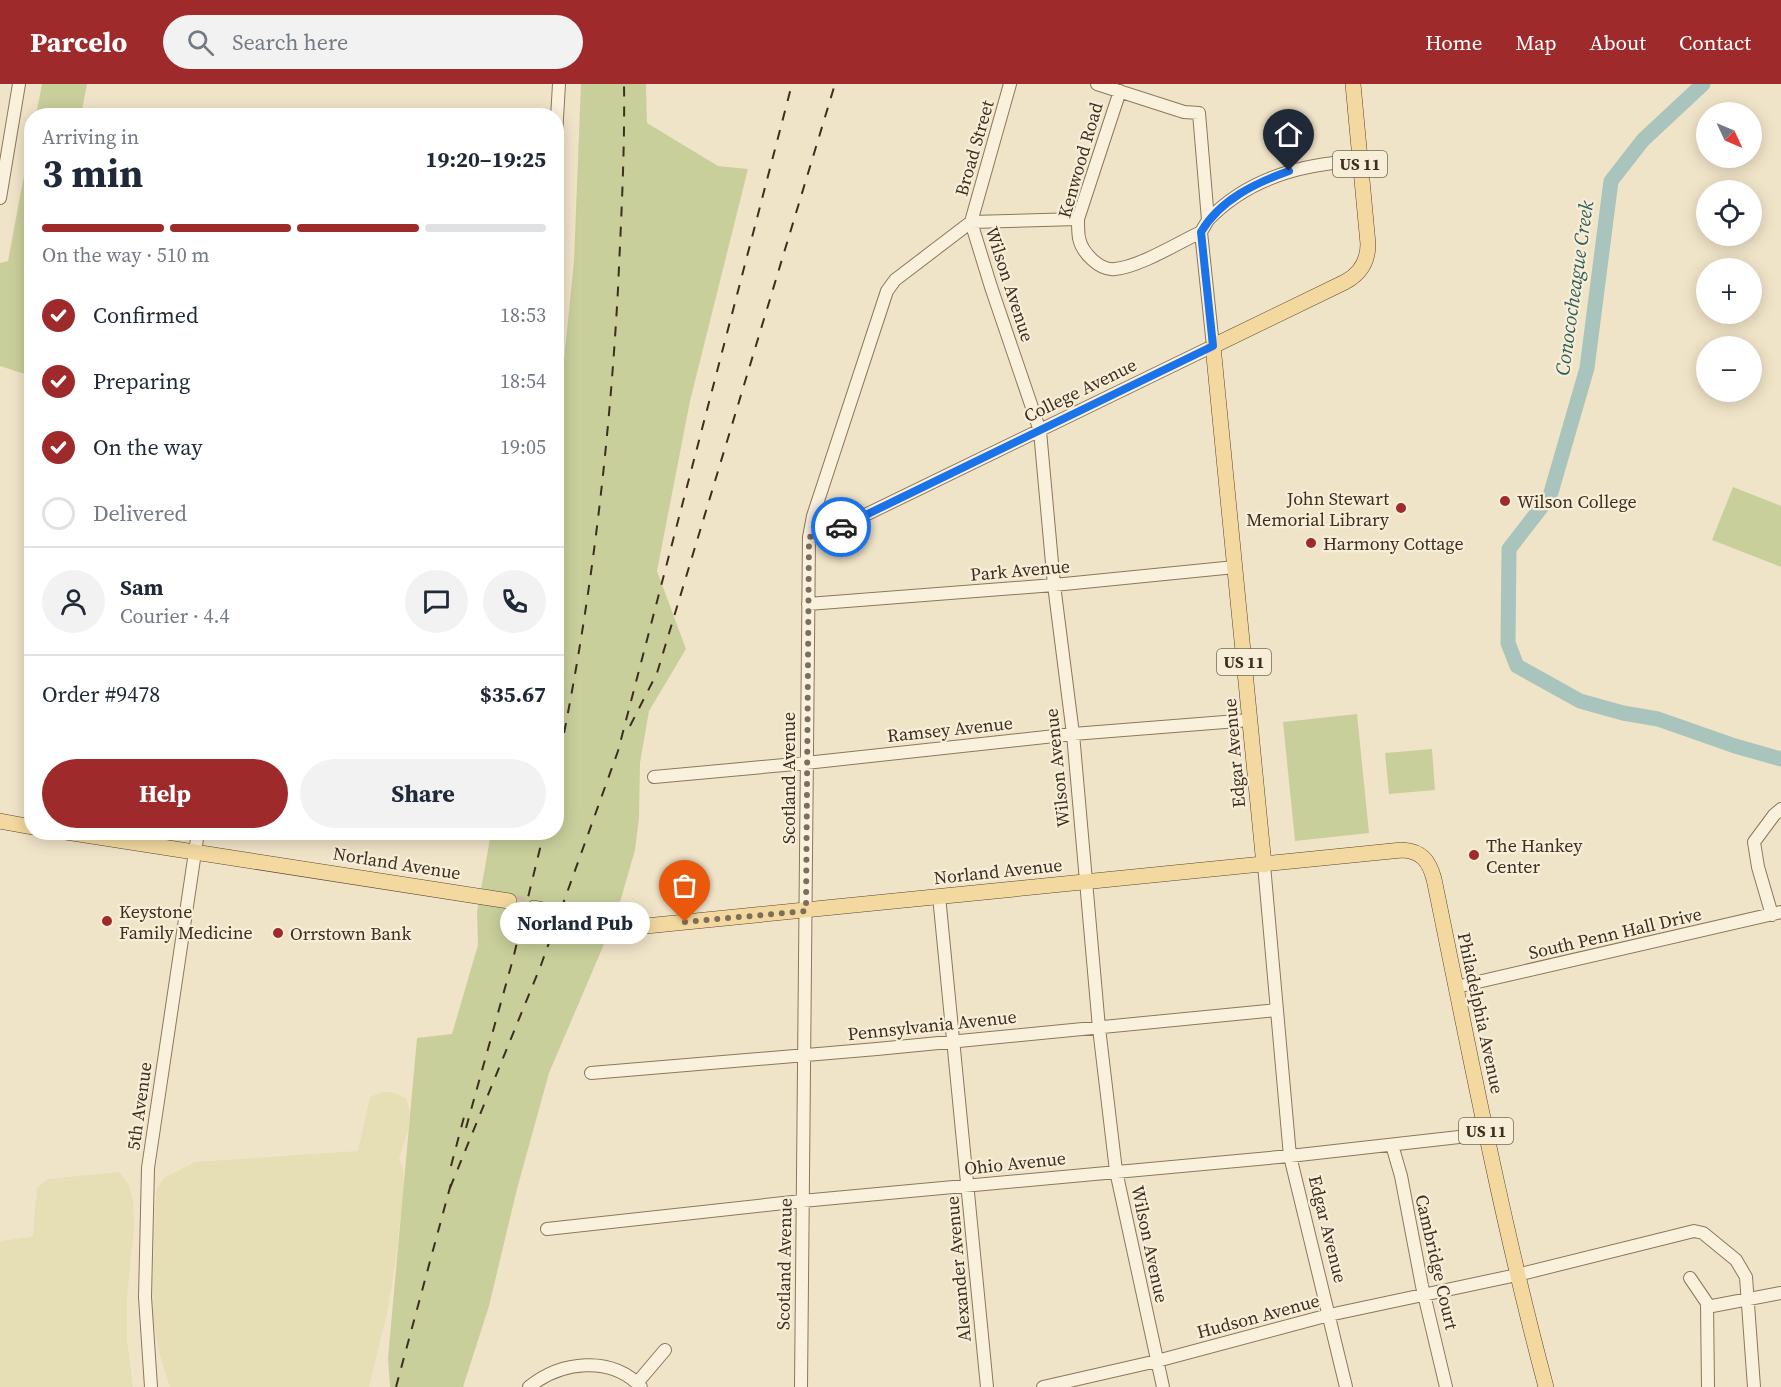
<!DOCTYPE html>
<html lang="en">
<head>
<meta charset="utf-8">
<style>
	body { margin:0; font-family:"Source Serif 4",serif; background:#f2f2f3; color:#1f2937; height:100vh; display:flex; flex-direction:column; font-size:22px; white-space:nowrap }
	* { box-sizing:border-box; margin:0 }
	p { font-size:20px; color:#747a83 }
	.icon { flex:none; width:33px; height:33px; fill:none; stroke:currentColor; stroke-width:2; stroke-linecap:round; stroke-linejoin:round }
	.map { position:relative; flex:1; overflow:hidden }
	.drawer { position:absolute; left:24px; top:24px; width:540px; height:732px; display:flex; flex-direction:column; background:#fff; border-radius:24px; box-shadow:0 3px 15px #0003 }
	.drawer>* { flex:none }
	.needle { width:39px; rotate:134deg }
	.tools { position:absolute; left:1696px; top:18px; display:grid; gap:12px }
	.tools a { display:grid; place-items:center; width:66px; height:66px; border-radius:50%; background:#fff; box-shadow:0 3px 15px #0003; font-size:30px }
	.pin { position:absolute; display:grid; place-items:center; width:51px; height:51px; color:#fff; margin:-62px -26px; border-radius:50% 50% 50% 0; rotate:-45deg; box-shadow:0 0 6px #0007 }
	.pin .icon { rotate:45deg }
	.courier { position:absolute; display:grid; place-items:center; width:60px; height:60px; margin:-30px; border:4px solid #1a73e8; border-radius:50%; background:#fff; color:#222; box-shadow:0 2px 8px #0007 }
	.bubble { position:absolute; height:42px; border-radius:21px; background:#fff; box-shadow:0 3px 15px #0003; font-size:20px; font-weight:700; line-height:42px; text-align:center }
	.summary em { font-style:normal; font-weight:700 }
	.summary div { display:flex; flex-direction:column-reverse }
	.summary { display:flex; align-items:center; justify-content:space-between; height:102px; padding:0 18px }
	h1 { font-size:39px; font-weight:700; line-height:45px }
	.bar { display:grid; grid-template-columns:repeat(4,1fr); gap:9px 6px; align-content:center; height:72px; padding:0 18px }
	.bar i { height:8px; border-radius:4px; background:#e0e1e3 }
	.bar .current { background:#9e2a2b }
	.bar p { grid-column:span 4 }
	.line { display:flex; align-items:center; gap:15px; padding:0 18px; border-top:2px solid #e0e1e3 }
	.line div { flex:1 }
	.round { display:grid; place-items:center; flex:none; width:63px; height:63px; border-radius:32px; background:#f2f2f3 }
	ol { padding:0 18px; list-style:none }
	li { display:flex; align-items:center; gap:18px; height:66px }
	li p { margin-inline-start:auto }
	li .icon { padding:6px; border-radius:50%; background:#9e2a2b; color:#fff; stroke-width:4 }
	li:last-child { color:#747a83 }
	li i { width:33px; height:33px; border:3px solid #e0e1e3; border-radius:50% }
	.cta { display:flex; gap:12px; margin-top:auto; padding:12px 18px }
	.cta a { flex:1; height:69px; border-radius:36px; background:#9e2a2b; color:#fff; font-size:24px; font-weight:700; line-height:69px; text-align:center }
	.cta a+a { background:#f2f2f3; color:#1f2937 }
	header { display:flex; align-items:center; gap:36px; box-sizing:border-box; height:84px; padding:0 30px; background:#9e2a2b; color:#fff }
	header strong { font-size:28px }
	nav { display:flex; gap:33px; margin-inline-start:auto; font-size:21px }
	.search { width:420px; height:54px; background:#f2f2f3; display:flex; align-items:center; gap:15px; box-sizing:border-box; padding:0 21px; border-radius:33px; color:#747a83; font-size:22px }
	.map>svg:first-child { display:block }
	.farmland { fill:#e6deb5 }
	.green { fill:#c9cf9b }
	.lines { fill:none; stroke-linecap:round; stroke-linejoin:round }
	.river { stroke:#a9c4bc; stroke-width:15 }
	.major-tunnel { stroke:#ccc0a6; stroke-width:15; stroke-dasharray:15 8; stroke-linecap:butt }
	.minor-casing { stroke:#8d765c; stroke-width:14 }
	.major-casing { stroke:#5b4430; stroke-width:16 }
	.minor { stroke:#faf1dc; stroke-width:12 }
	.major { stroke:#f3d9a0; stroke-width:15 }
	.rail { stroke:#3d2e20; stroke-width:2; stroke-dasharray:10 10; stroke-linecap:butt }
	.done { stroke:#7c6e5b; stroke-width:6; stroke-dasharray:0 10.8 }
	.route { stroke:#1a73e8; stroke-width:8 }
	.poi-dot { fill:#9e2a2b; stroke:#f7eed8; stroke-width:2 }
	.labels { text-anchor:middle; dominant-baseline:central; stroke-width:4.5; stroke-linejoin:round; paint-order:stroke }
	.shield { fill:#f7eed8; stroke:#756857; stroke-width:1.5 }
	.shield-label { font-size:16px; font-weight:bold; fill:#3d2e20 }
	.street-label { font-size:18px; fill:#3d2e20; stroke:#f7eed8 }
	.poi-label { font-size:18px; fill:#3d2e20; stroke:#f7eed8; text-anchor:start }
	.water-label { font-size:20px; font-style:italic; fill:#2f5d5a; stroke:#f7eed8 }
</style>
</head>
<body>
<header>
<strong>Parcelo</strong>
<div class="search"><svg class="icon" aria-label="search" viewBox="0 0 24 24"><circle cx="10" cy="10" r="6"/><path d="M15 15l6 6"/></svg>Search here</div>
<nav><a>Home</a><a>Map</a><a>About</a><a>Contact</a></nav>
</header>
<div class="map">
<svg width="1781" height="1303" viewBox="0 0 1781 1303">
	<rect width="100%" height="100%" fill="#f0e4c8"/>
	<path class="farmland" d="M 382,1008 L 391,1008 L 406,1014 L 410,1028 L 408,1047 L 399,1074 L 403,1085 L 404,1100 L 396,1174 L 388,1225 L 369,1303 L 170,1303 L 159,1269 L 152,1230 L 155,1123 L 157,1105 L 164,1094 L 195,1078 L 358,1067 L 370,1013 Z
		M 119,1088 L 129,1101 L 133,1118 L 134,1143 L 127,1213 L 127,1256 L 133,1303 L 0,1303 L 0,1157 L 31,1153 L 33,1151 L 37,1104 L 48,1095 Z"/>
	<path class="green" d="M 42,0 L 87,0 L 81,31 L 36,31 Z
		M 581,0 L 646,0 L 647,39 L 718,82 L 748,85 L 690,317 L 657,487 L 686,565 L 649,627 L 640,679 L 639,734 L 635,766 L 616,832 L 549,989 L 517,1105 L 489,1222 L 463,1303 L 390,1303 L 388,1274 L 417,954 L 452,950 L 478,861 L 477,828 L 491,749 L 556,748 L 556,356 L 574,177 Z
		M 31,54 L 32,292 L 31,292 L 0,282 L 0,179 L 8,177 Z
		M 1733,403 L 1781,422 L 1781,483 L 1712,456 Z
		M 1357,630 L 1369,749 L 1295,757 L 1283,638 Z
		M 1432,665 L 1435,706 L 1389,710 L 1385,669 Z"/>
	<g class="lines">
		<path class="river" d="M 1703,0 L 1643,56 L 1611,97 L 1587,284 L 1550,412 L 1509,465 L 1508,559 L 1517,582 L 1580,617 L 1623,629 L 1658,635 L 1735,662 L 1781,675"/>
		<path class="major-tunnel" d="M 509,817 L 534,824
			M 548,827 L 575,835"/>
		<defs>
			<path id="minor" d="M 1120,7 L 1078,135 C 1078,141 1078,148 1079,154 C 1082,169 1100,187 1115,185 C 1139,183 1178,159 1201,148
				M 556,51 L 559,0
				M 0,114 L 19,0
				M 1208,136 C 1248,94 1304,79 1360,77
				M 971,138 L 991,203 L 1040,347 L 1054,501 L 1073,650 L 1099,944 L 1116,1087 L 1163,1303
				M 971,138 L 1010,0
				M 971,138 L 1078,135
				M 809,453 L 824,451 L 1213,262 L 1201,148 L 1208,136 L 1199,29 L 1184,28 L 1097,0
				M 808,520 L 1054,501 L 1235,483
				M 654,693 L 806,679 L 1073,650 L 1250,636
				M 1264,781 L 1290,1072 L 1346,1303
				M 939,812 L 987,1303
				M 1772,831 L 1758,783 L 1754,758 L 1774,731 L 1781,725
				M 1456,903 L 1781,828
				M 591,989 L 877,965 L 1277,926
				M 1392,1061 L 1401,1092 L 1422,1202 L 1446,1303
				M 547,1145 L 802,1117 L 1290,1072 L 1486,1050
				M 1690,1194 L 1707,1219 L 1708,1303
				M 1707,1223 L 1781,1209
				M 637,1299 L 665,1266
				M 151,1303 L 145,1213 L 148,1084 L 198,748
				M 529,1303 C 561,1277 611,1271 641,1303
				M 801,1303 L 809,453 L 813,432 L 887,207 L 895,196 L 971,138
				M 1043,1303 L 1157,1277 L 1329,1231 L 1517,1191 L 1694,1147 L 1703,1149 L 1736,1176 L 1746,1193 L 1754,1303"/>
			<path id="major" d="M 0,737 L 32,743
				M 66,748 L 509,817
				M 1264,781 L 1213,262 L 1345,198 C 1360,190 1368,177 1368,160 L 1353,0
				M 534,824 L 548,827
				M 575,835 L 616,845 L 1402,766 C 1422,767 1429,777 1434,795 C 1469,965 1501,1135 1546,1303"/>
		</defs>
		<use href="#minor" class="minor-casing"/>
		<use href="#major" class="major-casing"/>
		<use href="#minor" class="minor"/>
		<use href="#major" class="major"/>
		<path class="rail" d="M 630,642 L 657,589 L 835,0
			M 556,688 C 590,529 609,367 618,205 C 621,137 625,68 624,0
			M 466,1044 L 513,875 L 544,748
			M 451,1082 L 464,1033
			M 450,1104 L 541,881 L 618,667 L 792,0
			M 396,1303 L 452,1096"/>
	</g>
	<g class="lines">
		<path class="done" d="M 685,838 L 806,827 L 809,453 L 824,451 L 841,443"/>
		<path class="route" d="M 841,443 L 1213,262 L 1201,148 C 1220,116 1255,99 1289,87"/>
	</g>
	<g class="poi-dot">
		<circle cx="1505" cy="417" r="6"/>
		<circle cx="1401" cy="424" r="6"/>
		<circle cx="1311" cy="459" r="6"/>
		<circle cx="1474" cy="771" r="6"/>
		<circle cx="107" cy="837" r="6"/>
		<circle cx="278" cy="849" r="6"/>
	</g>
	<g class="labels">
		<g class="shield">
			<rect x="1333" y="67" width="54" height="26" rx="4.5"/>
			<rect x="1217" y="565" width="54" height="26" rx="4.5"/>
			<rect x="1459" y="1034" width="54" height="26" rx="4.5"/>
		</g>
		<g class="shield-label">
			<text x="1360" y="80">US 11</text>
			<text x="1244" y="578">US 11</text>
			<text x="1486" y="1047">US 11</text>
		</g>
		<g class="street-label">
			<text transform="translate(974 64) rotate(-74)">Broad Street</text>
			<text transform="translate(1080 76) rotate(-74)">Kenwood Road</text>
			<text transform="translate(1010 200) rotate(72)">Wilson Avenue</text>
			<text transform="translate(1080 306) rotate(-26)">College Avenue</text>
			<text transform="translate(1020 486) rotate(-5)">Park Avenue</text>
			<text transform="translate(950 645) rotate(-6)">Ramsey Avenue</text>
			<text transform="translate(1234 669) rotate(-95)">Edgar Avenue</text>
			<text transform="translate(1057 684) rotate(-96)">Wilson Avenue</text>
			<text transform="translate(788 694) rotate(-90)">Scotland Avenue</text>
			<text transform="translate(397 779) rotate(9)">Norland Avenue</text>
			<text transform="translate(998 787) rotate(-6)">Norland Avenue</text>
			<text transform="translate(1615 849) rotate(-13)">South Penn Hall Drive</text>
			<text transform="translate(1481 929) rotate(78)">Philadelphia Avenue</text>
			<text transform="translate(932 941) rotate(-6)">Pennsylvania Avenue</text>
			<text transform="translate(139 1022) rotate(-82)">5th Avenue</text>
			<text transform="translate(1015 1079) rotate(-6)">Ohio Avenue</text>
			<text transform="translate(1328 1145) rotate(76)">Edgar Avenue</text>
			<text transform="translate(1150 1160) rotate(78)">Wilson Avenue</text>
			<text transform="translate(1437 1178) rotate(77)">Cambridge Court</text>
			<text transform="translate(784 1180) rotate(-89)">Scotland Avenue</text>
			<text transform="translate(958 1185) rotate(-95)">Alexander Avenue</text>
			<text transform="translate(1258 1232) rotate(-15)">Hudson Avenue</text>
		</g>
		<g class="poi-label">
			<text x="1389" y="414" text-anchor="end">John Stewart<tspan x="1389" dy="21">Memorial Library</tspan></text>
			<text x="1517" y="417">Wilson College</text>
			<text x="1323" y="459">Harmony Cottage</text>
			<text x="1486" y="761">The Hankey<tspan x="1486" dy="21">Center</tspan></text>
			<text x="119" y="827">Keystone<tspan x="119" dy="21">Family Medicine</tspan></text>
			<text x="290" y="849">Orrstown Bank</text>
		</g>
		<g class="water-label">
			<text transform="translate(1574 204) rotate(-82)">Conococheague Creek</text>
		</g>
	</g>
</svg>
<div class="tools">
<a><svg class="needle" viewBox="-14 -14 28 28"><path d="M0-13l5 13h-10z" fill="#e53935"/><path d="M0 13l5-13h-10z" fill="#747a83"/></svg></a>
<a><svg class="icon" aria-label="locate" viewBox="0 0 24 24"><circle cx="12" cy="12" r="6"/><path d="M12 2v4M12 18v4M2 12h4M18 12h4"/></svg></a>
<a>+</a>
<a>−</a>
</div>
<div class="pin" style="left:685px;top:838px;background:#ea580c"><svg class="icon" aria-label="bag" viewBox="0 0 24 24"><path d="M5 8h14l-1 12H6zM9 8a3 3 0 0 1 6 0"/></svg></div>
<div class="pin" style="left:1289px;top:87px;background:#1f2937"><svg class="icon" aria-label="home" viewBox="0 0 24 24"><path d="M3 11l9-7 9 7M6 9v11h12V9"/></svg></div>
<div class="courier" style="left:841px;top:443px"><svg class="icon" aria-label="car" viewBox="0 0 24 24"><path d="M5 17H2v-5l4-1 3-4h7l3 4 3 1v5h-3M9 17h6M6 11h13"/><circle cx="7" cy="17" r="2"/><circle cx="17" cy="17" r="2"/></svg></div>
<div class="bubble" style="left:500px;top:818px;width:150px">Norland Pub</div>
<section class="drawer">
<div class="summary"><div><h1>3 min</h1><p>Arriving in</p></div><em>19:20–19:25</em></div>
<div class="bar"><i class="current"></i><i class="current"></i><i class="current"></i><i></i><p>On the way · 510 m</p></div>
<ol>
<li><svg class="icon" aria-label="check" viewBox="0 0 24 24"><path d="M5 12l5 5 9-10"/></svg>Confirmed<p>18:53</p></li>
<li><svg class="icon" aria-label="check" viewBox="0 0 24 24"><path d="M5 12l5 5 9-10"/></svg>Preparing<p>18:54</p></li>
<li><svg class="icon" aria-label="check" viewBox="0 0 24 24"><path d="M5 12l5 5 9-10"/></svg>On the way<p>19:05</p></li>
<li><i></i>Delivered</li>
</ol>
<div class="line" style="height:108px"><a class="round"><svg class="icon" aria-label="person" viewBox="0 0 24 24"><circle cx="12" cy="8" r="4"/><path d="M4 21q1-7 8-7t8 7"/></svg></a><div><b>Sam</b><p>Courier · 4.4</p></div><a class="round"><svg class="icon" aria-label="chat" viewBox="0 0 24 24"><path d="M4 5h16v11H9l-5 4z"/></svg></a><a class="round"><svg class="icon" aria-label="phone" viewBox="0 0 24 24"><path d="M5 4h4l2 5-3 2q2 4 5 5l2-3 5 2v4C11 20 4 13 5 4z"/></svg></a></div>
<div class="line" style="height:78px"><div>Order #9478</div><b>$35.67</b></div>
<div class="cta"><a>Help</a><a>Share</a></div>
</section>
</div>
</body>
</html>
